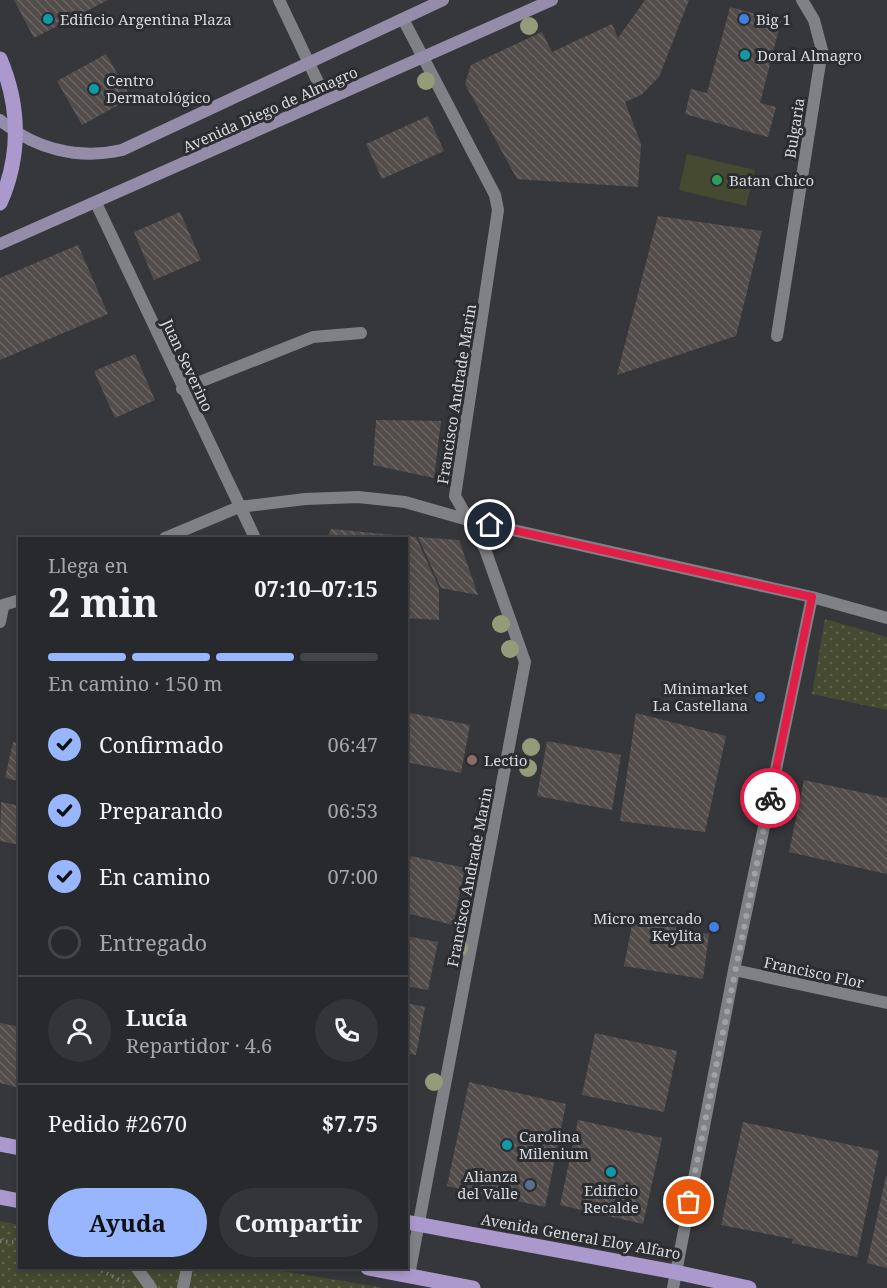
<!DOCTYPE html>
<html lang="es">
<head>
<meta charset="utf-8">
<style>
	body { margin:0; font-family:"Noto Serif",serif; background:#343538; color:#f1f3f6; height:100vh; display:flex; flex-direction:column; font-size:22px; white-space:nowrap }
	* { box-sizing:border-box; margin:0 }
	p { font-size:20px; color:#a5a6a9 }
	.icon { flex:none; width:33px; height:33px; fill:none; stroke:currentColor; stroke-width:2; stroke-linecap:round; stroke-linejoin:round }
	.map { position:relative; flex:1; overflow:hidden }
	.drawer { position:absolute; left:18px; top:537px; width:390px; height:732px; display:flex; flex-direction:column; background:#28292c; border-radius:0px; box-shadow:0 3px 9px #0003,0 0 0 2px #444548 }
	.drawer>* { flex:none }
	.pin { position:absolute; display:grid; place-items:center; width:51px; height:51px; color:#fff; margin:-26px; border:3px solid #fff; border-radius:50%; box-shadow:0 2px 6px #0007 }
	.courier { position:absolute; display:grid; place-items:center; width:60px; height:60px; margin:-30px; border:4px solid #e11d48; border-radius:50%; background:#fff; color:#222; box-shadow:0 2px 8px #0007 }
	.headline em { font-style:normal; font-weight:700 }
	.headline div { display:flex; flex-direction:column-reverse }
	.headline { display:flex; align-items:center; justify-content:space-between; height:102px; padding:0 30px }
	h1 { font-size:39px; font-weight:700; line-height:45px }
	.bar { display:grid; grid-template-columns:repeat(4,1fr); gap:9px 6px; align-content:center; height:72px; padding:0 30px }
	.bar i { height:8px; border-radius:4px; background:#444548 }
	.bar .active { background:#98b6fd }
	.bar p { grid-column:span 4 }
	.line { display:flex; align-items:center; gap:15px; padding:0 30px; border-top:2px solid #444548 }
	.line div { flex:1 }
	.round { display:grid; place-items:center; flex:none; width:63px; height:63px; border-radius:32px; background:#343538 }
	ol { padding:0 30px; list-style:none }
	li { display:flex; align-items:center; gap:18px; height:66px }
	li p { margin-inline-start:auto }
	li .icon { padding:6px; border-radius:50%; background:#98b6fd; color:#111; stroke-width:4 }
	li:last-child { color:#a5a6a9 }
	li i { width:33px; height:33px; border:3px solid #444548; border-radius:50% }
	.primary-button { display:flex; gap:12px; margin-top:auto; padding:12px 30px }
	.primary-button a { flex:1; height:69px; border-radius:36px; background:#98b6fd; color:#111; font-size:24px; font-weight:700; line-height:69px; text-align:center }
	.primary-button a+a { background:#343538; color:#f1f3f6 }
	.map>svg:first-child { display:block }
	.green { fill:#454a30 }
	.park { fill:url(#park-dots) }
	.building { fill:url(#building-back-hatch) }
	.lines { fill:none; stroke-linecap:round; stroke-linejoin:round }
	.path { stroke:#7a7b7f; stroke-width:4; stroke-dasharray:1.5 4.5; stroke-linecap:butt }
	.service { stroke:#808186; stroke-width:12 }
	.minor { stroke:#808186; stroke-width:12 }
	.secondary { stroke:#958ca9; stroke-width:12 }
	.primary { stroke:#ab98cc; stroke-width:15 }
	.tree { fill:#949b78 }
	.done { stroke:#a0a1a4; stroke-width:6; stroke-dasharray:0 10.8 }
	.route { stroke:#e11d48; stroke-width:8 }
	.culture-dot { fill:#0f9aa8; stroke:#2c2d31; stroke-width:2 }
	.shop-dot { fill:#3f7fe0; stroke:#2c2d31; stroke-width:2 }
	.leisure-dot { fill:#2e9e5b; stroke:#2c2d31; stroke-width:2 }
	.education-dot { fill:#8d6e63; stroke:#2c2d31; stroke-width:2 }
	.service-dot { fill:#5c6f8a; stroke:#2c2d31; stroke-width:2 }
	.labels { text-anchor:middle; dominant-baseline:central; stroke-width:6; stroke-linejoin:round; paint-order:stroke }
	.poi-label { font-size:15px; fill:#d9dadd; stroke:#2c2d31; text-anchor:start }
	.street-label { font-size:15px; fill:#d9dadd; stroke:#2c2d31 }
</style>
</head>
<body>
<div class="map">
<svg width="887" height="1288" viewBox="0 0 887 1288">
	<defs>
		<pattern id="park-dots" width="8" height="8" patternUnits="userSpaceOnUse" patternTransform="scale(1.5)"><rect width="8" height="8" fill="#454a30"/><path d="M2 2h.1M6 6h.1" fill="none" stroke="#5f644e" stroke-width="1.8" stroke-linecap="round"/></pattern>
		<pattern id="building-back-hatch" width="6" height="6" patternUnits="userSpaceOnUse" patternTransform="scale(1.5)"><rect width="6" height="6" fill="#524d4b"/><path d="M-1 5l2 2M0 0l6 6M5-1l2 2" fill="none" stroke="#6a6664"/></pattern>
	</defs>
	<rect width="100%" height="100%" fill="#36373b"/>
	<path class="green" d="M 687,154 L 755,170 L 746,206 L 679,190 Z"/>
	<path class="park" d="M 825,619 L 887,637 L 887,710 L 812,694 Z
		M 0,1221 L 19,1225 L 20,1268 L 266,1268 L 384,1288 L 0,1288 Z"/>
	<path class="building" d="M 14,0 L 108,0 L 34,38 Z
		M 645,0 L 689,0 L 659,77 L 641,95 L 625,102 L 641,144 L 638,187 L 517,179 L 465,84 L 471,65 L 542,32 L 552,52 L 612,24 L 618,38 Z
		M 730,7 L 781,21 L 760,103 L 776,107 L 768,137 L 685,114 L 691,89 L 707,93 Z
		M 106,54 L 131,98 L 82,125 L 57,81 Z
		M 428,116 L 444,151 L 382,179 L 366,144 Z
		M 180,212 L 201,260 L 154,280 L 134,232 Z
		M 658,216 L 762,231 L 736,336 L 617,375 Z
		M 78,245 L 108,314 L 0,360 L 0,278 Z
		M 135,354 L 155,400 L 115,418 L 94,371 Z
		M 376,420 L 441,421 L 434,478 L 373,465 Z
		M 331,529 L 416,537 L 439,588 L 439,620 L 406,618 L 406,538 L 327,538 Z
		M 418,537 L 459,540 L 478,595 L 441,588 Z
		M 406,712 L 470,725 L 461,773 L 406,762 Z
		M 636,713 L 726,736 L 705,832 L 620,821 Z
		M 547,741 L 621,755 L 612,810 L 537,796 Z
		M 13,742 L 20,743 L 20,781 L 5,778 Z
		M 804,780 L 887,798 L 887,874 L 789,852 Z
		M 1,802 L 20,806 L 20,845 L 0,841 Z
		M 411,856 L 465,868 L 453,925 L 406,913 L 406,880 Z
		M 633,920 L 709,934 L 703,979 L 624,966 Z
		M 406,936 L 438,942 L 428,990 L 406,986 Z
		M 406,1003 L 425,1007 L 416,1055 L 406,1053 Z
		M 0,1023 L 20,1027 L 20,1088 L 0,1083 Z
		M 595,1033 L 677,1051 L 664,1112 L 582,1095 Z
		M 469,1082 L 566,1104 L 545,1207 L 447,1186 Z
		M 578,1120 L 662,1138 L 643,1224 L 560,1205 Z
		M 743,1122 L 879,1151 L 857,1257 L 792,1243 L 793,1239 L 721,1225 Z
		M 886,1176 L 887,1176 L 887,1268 L 867,1263 Z"/>
	<g class="lines">
		<path class="path" d="M 0,1241 L 20,1243
			M 96,1268 L 124,1282"/>
		<path class="service" d="M 137,1268 L 151,1288
			M 183,1288 L 187,1268"/>
		<path class="minor" d="M 279,0 L 326,99
			M 403,19 L 495,195 L 498,210 L 455,496 L 485,549 L 525,662 L 409,1275
			M 96,203 L 255,538
			M 777,336 L 822,50 L 814,20 L 802,0
			M 182,389 L 313,337 L 361,333
			M 165,538 L 239,507 L 305,499 L 358,497 L 405,502 L 468,520 L 812,597 L 887,618
			M 0,606 L 20,600
			M 0,622 L 3,607
			M 734,970 L 887,1003
			M 673,1288 L 734,970 L 812,597"/>
		<path class="secondary" d="M 0,120 C 35,149 78,160 122,150 L 443,0
			M 0,244 L 552,0"/>
		<path class="primary" d="M 0,59 C 20,106 21,156 0,203
			M 0,1144 L 20,1148
			M 0,1197 L 20,1201
			M 406,1222 L 675,1272 L 749,1288
			M 368,1268 L 473,1288"/>
	</g>
	<g class="tree">
		<circle cx="529" cy="26" r="9"/>
		<circle cx="426" cy="81" r="9"/>
		<circle cx="501" cy="624" r="9"/>
		<circle cx="510" cy="649" r="9"/>
		<circle cx="531" cy="747" r="9"/>
		<circle cx="528" cy="768" r="9"/>
		<circle cx="459" cy="948" r="9"/>
		<circle cx="434" cy="1082" r="9"/>
	</g>
	<g class="lines">
		<path class="done" d="M 689,1202 L 770,798"/>
		<path class="route" d="M 490,525 L 812,597 L 770,798"/>
	</g>
	<g class="culture-dot">
		<circle cx="48" cy="19" r="6"/>
		<circle cx="745" cy="55" r="6"/>
		<circle cx="94" cy="89" r="6"/>
		<circle cx="507" cy="1145" r="6"/>
		<circle cx="611" cy="1172" r="6"/>
	</g>
	<g class="shop-dot">
		<circle cx="744" cy="19" r="6"/>
		<circle cx="760" cy="697" r="6"/>
		<circle cx="714" cy="927" r="6"/>
	</g>
	<circle class="leisure-dot" cx="717" cy="180" r="6"/>
	<circle class="education-dot" cx="472" cy="760" r="6"/>
	<circle class="service-dot" cx="530" cy="1185" r="6"/>
	<g class="labels">
		<g class="poi-label">
			<text x="60" y="19">Edificio Argentina Plaza</text>
			<text x="756" y="19">Big 1</text>
			<text x="757" y="55">Doral Almagro</text>
			<text x="106" y="80">Centro<tspan x="106" dy="17">Dermatológico</tspan></text>
			<text x="729" y="180">Batan Chico</text>
			<text x="748" y="688" text-anchor="end">Minimarket<tspan x="748" dy="17">La Castellana</tspan></text>
			<text x="484" y="760">Lectio</text>
			<text x="702" y="918" text-anchor="end">Micro mercado<tspan x="702" dy="17">Keylita</tspan></text>
			<text x="519" y="1136">Carolina<tspan x="519" dy="17">Milenium</tspan></text>
			<text x="518" y="1176" text-anchor="end">Alianza<tspan x="518" dy="17">del Valle</tspan></text>
			<text x="611" y="1190" text-anchor="middle">Edificio<tspan x="611" dy="17">Recalde</tspan></text>
		</g>
		<g class="street-label">
			<text transform="translate(270 109) rotate(-24)">Avenida Diego de Almagro</text>
			<text transform="translate(794 128) rotate(-81)">Bulgaria</text>
			<text transform="translate(188 365) rotate(65)">Juan Severino</text>
			<text transform="translate(456 394) rotate(-81)">Francisco Andrade Marin</text>
			<text transform="translate(469 877) rotate(-79)">Francisco Andrade Marin</text>
			<text transform="translate(814 972) rotate(12)">Francisco Flor</text>
			<text transform="translate(581 1236) rotate(10)">Avenida General Eloy Alfaro</text>
		</g>
	</g>
</svg>
<div class="pin" style="left:689px;top:1202px;background:#ea580c"><svg class="icon" aria-label="bag" viewBox="0 0 24 24"><path d="M5 8h14l-1 12H6zM9 8a3 3 0 0 1 6 0"/></svg></div>
<div class="pin" style="left:490px;top:525px;background:#1f2937"><svg class="icon" aria-label="home" viewBox="0 0 24 24"><path d="M3 11l9-7 9 7M6 9v11h12V9"/></svg></div>
<div class="courier" style="left:770px;top:798px"><svg class="icon" aria-label="bike" viewBox="0 0 24 24"><circle cx="6" cy="16" r="4"/><circle cx="18" cy="16" r="4"/><path d="M6 16l4-8h5l3 8M10 8l3 8H6M13 5h3"/></svg></div>
<section class="drawer">
<div class="headline"><div><h1>2 min</h1><p>Llega en</p></div><em>07:10–07:15</em></div>
<div class="bar"><i class="active"></i><i class="active"></i><i class="active"></i><i></i><p>En camino · 150 m</p></div>
<ol>
<li><svg class="icon" aria-label="check" viewBox="0 0 24 24"><path d="M5 12l5 5 9-10"/></svg>Confirmado<p>06:47</p></li>
<li><svg class="icon" aria-label="check" viewBox="0 0 24 24"><path d="M5 12l5 5 9-10"/></svg>Preparando<p>06:53</p></li>
<li><svg class="icon" aria-label="check" viewBox="0 0 24 24"><path d="M5 12l5 5 9-10"/></svg>En camino<p>07:00</p></li>
<li><i></i>Entregado</li>
</ol>
<div class="line" style="height:108px"><a class="round"><svg class="icon" aria-label="person" viewBox="0 0 24 24"><circle cx="12" cy="8" r="4"/><path d="M4 21q1-7 8-7t8 7"/></svg></a><div><b>Lucía</b><p>Repartidor · 4.6</p></div><a class="round"><svg class="icon" aria-label="phone" viewBox="0 0 24 24"><path d="M5 4h4l2 5-3 2q2 4 5 5l2-3 5 2v4C11 20 4 13 5 4z"/></svg></a></div>
<div class="line" style="height:78px"><div>Pedido #2670</div><b>$7.75</b></div>
<div class="primary-button"><a>Ayuda</a><a>Compartir</a></div>
</section>
</div>
</body>
</html>
